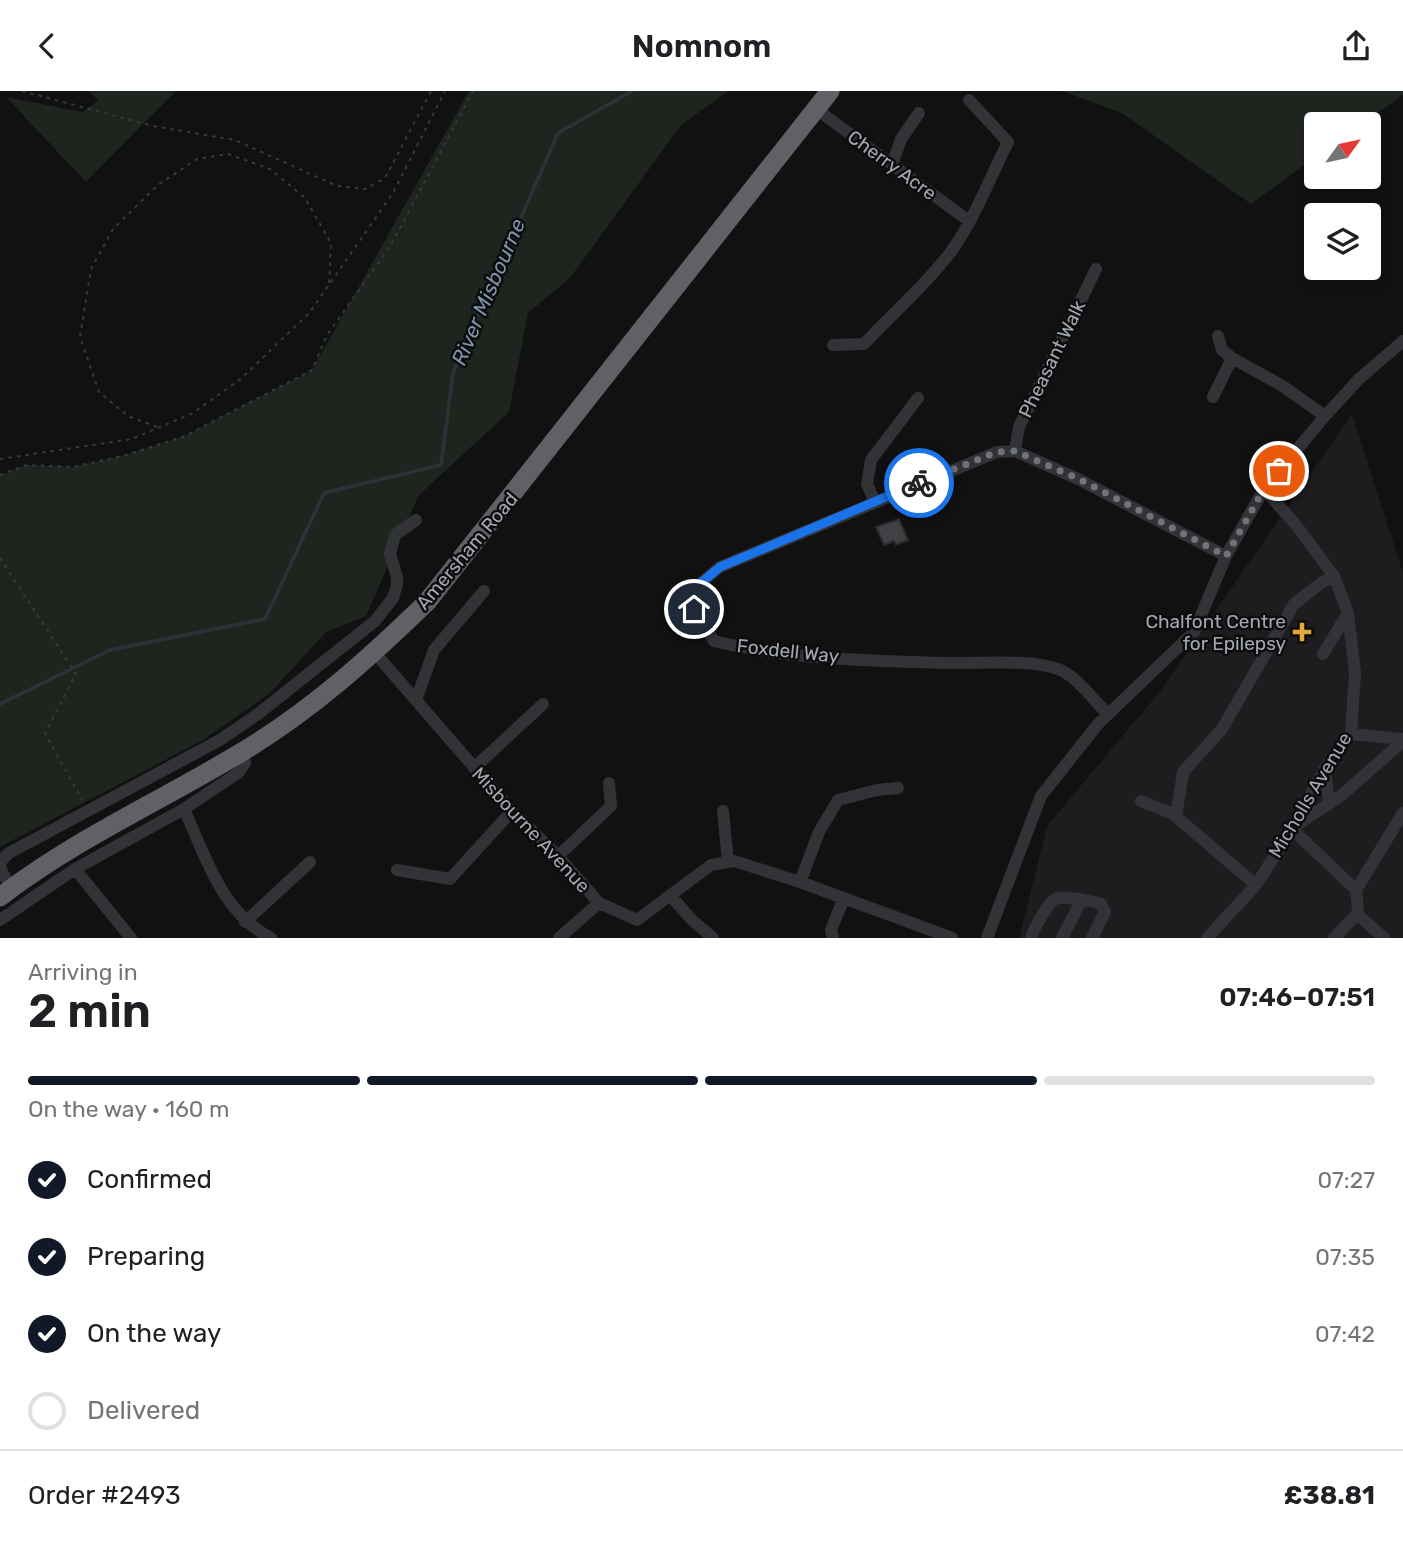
<!DOCTYPE html>
<html lang="en">
<head>
<meta charset="utf-8">
<style>
	body { margin:0; font-family:Rubik,sans-serif; background:#f2f2f2; color:#202124; height:100vh; display:flex; flex-direction:column; font-size:26px; white-space:nowrap }
	* { box-sizing:border-box; margin:0 }
	p { font-size:23px; color:#757577 }
	.icon { flex:none; width:38px; height:38px; fill:none; stroke:currentColor; stroke-width:2; stroke-linecap:round; stroke-linejoin:round }
	.map { position:relative; height:847px; overflow:hidden }
	.side { display:flex; flex-direction:column; background:#fff; flex:1 }
	.side>* { flex:none }
	.needle { width:46px; rotate:57deg }
	.tools { position:absolute; left:1304px; top:21px; display:grid; gap:14px }
	.tools a { display:grid; place-items:center; width:77px; height:77px; border-radius:7px; background:#fff; box-shadow:0 4px 10px #0003; font-size:35px }
	.pin { position:absolute; display:grid; place-items:center; width:60px; height:60px; color:#fff; margin:-30px; border:4px solid #fff; border-radius:50%; box-shadow:0 2px 7px #0007 }
	.courier { position:absolute; display:grid; place-items:center; width:70px; height:70px; margin:-35px; border:5px solid #1a73e8; border-radius:50%; background:#fff; color:#222; box-shadow:0 2px 9px #0007 }
	.summary em { font-style:normal; font-weight:600 }
	.summary div { display:flex; flex-direction:column-reverse }
	.summary { display:flex; align-items:center; justify-content:space-between; height:119px; padding:0 28px }
	h1 { font-size:46px; font-weight:600; line-height:52px }
	.bar { display:grid; grid-template-columns:repeat(4,1fr); gap:10px 7px; align-content:center; height:84px; padding:0 28px }
	.bar i { height:9px; border-radius:5px; background:#e0e0e0 }
	.bar .on { background:#111827 }
	.bar p { grid-column:span 4 }
	.line { display:flex; align-items:center; gap:18px; padding:0 28px; border-top:2px solid #e0e0e0 }
	.line div { flex:1 }
	ol { padding:0 28px; list-style:none }
	li { display:flex; align-items:center; gap:21px; height:77px }
	li p { margin-inline-start:auto }
	li .icon { padding:7px; border-radius:50%; background:#111827; color:#fff; stroke-width:4 }
	li:last-child { color:#757577 }
	li i { width:38px; height:38px; border:4px solid #e0e0e0; border-radius:50% }
	header { display:flex; justify-content:space-between; align-items:center; height:91px; padding:0 28px; background:#fff; font-size:32px; font-weight:600 }
	.map>svg:first-child { display:block }
	.built { fill:#1d1d1f }
	.green { fill:#1e241e }
	.lines { fill:none; stroke-linecap:round; stroke-linejoin:round }
	.stream { stroke:#2b3339; stroke-width:3.5 }
	.building { fill:#404145; stroke:#2b2b2e; stroke-width:2 }
	.path { stroke:#383a3e; stroke-width:2; stroke-dasharray:3.5 5; stroke-linecap:butt }
	.minor { stroke:#323337; stroke-width:12 }
	.highway { stroke:#5f6167; stroke-width:19 }
	.done { stroke:#70737a; stroke-width:7; stroke-dasharray:0 12.6 }
	.route { stroke:#1a73e8; stroke-width:9 }
	.poi-dot { fill:#e1a83a; stroke:#0c0c0d; stroke-width:2.5 }
	.labels { text-anchor:middle; dominant-baseline:central; stroke-width:5; stroke-linejoin:round; paint-order:stroke }
	.street-label { font-size:19px; fill:#a3a8b2; stroke:#0c0c0d }
	.poi-label { font-size:19px; fill:#a3a8b2; stroke:#0c0c0d; text-anchor:end }
	.water-label { font-size:21px; font-style:italic; fill:#7d95aa; stroke:#0c0c0d }
</style>
</head>
<body>
<header><svg class="icon" aria-label="back" viewBox="0 0 24 24"><path d="M15 5l-7 7 7 7"/></svg>Nomnom<svg class="icon" aria-label="share" viewBox="0 0 24 24"><path d="M12 15V3M7 8l5-5 5 5M5 13v7h14v-7"/></svg></header>
<div class="map">
<svg width="1403" height="847" viewBox="0 0 1403 847">
	<rect width="100%" height="100%" fill="#111112"/>
	<path class="built" d="M 1352,323 L 1403,482 L 1403,847 L 1019,847 L 1047,735 L 1161,599 Z"/>
	<path class="green" d="M 88,0 L 176,0 L 86,91 L 6,6 L 83,21 L 99,9 Z
		M 469,0 L 728,0 L 681,34 L 570,187 L 528,222 L 509,321 L 419,404 L 366,525 L 326,541 L 269,603 L 203,649 L 0,756 L 0,384 L 27,374 L 73,376 L 126,364 L 185,345 L 312,279 Z
		M 1062,0 L 1403,0 L 1403,4 L 1361,33 L 1316,33 L 1316,65 L 1251,113 L 1122,22 Z"/>
	<g class="lines">
		<path class="stream" d="M 0,613 L 110,559 L 265,528 L 324,402 L 441,374 L 453,282 L 558,42 L 632,0"/>
	</g>
	<path class="building" d="M 899,428 L 908,449 L 896,454 L 894,450 L 884,454 L 876,436 Z"/>
	<g class="lines">
		<path class="path" d="M 22,0 L 153,35 L 235,49 L 337,95 L 365,98 L 385,87 L 431,0
			M 157,336 L 128,325 L 99,301 L 80,246 L 91,178 L 113,138 L 158,94 L 197,68 L 228,63 L 270,78 L 305,107 L 331,152 L 329,192
			M 0,368 L 132,348 L 193,322 L 242,287 L 310,221 L 393,102 L 445,0
			M 0,384 L 27,374 L 73,376 L 126,364 L 185,345 L 312,279 L 327,244 L 391,154 L 473,0
			M 0,467 L 76,583 L 45,642 L 82,709"/>
		<path class="minor" d="M 816,18 L 969,130
			M 892,74 L 901,48 L 919,22
			M 1218,245 L 1222,259 L 1232,267 L 1281,294 L 1325,325
			M 833,254 L 864,253 C 892,223 925,195 950,162 C 974,129 990,87 1008,51 L 969,9
			M 1213,306 L 1232,267
			M 1015,360 L 1019,336 L 1096,178
			M 875,411 L 867,393 L 871,369 L 918,307
			M 375,562 L 512,720 L 558,765 L 599,812 L 637,829 L 711,774 L 734,770 L 800,791 L 952,847
			M 1323,563 L 1348,522
			M 416,609 L 434,559 L 484,500
			M 1108,623 C 1096,612 1080,590 1066,582 C 1040,566 975,573 944,572 C 871,570 785,568 714,550 L 694,518 L 702,491 L 720,476 L 997,361 L 1015,360 L 1078,388 L 1226,465
			M 1351,643 L 1403,648
			M 474,677 L 543,613
			M 1325,678 L 1329,713
			M 1141,710 L 1173,723 L 1256,794
			M 184,718 C 206,766 221,821 271,847
			M 723,720 L 728,771
			M 1176,726 L 1183,681 L 1222,638 L 1294,513 L 1321,492 L 1334,485
			M 1295,735 L 1342,704 L 1403,650
			M 1292,738 L 1356,799 L 1358,815 L 1357,823 L 1334,847
			M 558,765 L 611,715 L 609,692
			M 75,778 L 131,847
			M 397,779 L 450,788 L 512,720
			M 800,791 L 819,741 L 838,709 L 877,699 L 898,697
			M 11,797 L 1,779 L 0,771 L 9,762 L 220,649 L 258,623 L 375,530 L 393,507 L 397,494 L 397,486 L 390,463 L 395,444 L 416,429
			M 1356,799 L 1403,722
			M 670,804 L 692,829 L 713,847
			M 1357,823 L 1384,847
			M 0,829 L 75,778 L 184,718 L 238,682 L 245,672 L 241,661
			M 245,831 L 310,771
			M 559,847 L 599,812
			M 833,847 L 831,839 L 844,807
			M 987,847 L 1041,705 L 1098,633 L 1194,541 L 1226,465 L 1264,398 L 1325,325 L 1359,288 L 1403,250
			M 1031,847 C 1033,839 1048,812 1055,808 C 1063,805 1094,810 1101,813 L 1105,821 L 1092,847
			M 1062,847 L 1081,810
			M 1207,847 L 1256,794 L 1294,735 L 1325,677 L 1351,643 L 1355,582 L 1348,522 L 1334,485 L 1296,434 L 1264,398"/>
		<path class="highway" d="M 0,806 C 75,748 161,710 242,661 C 313,618 368,568 427,511 L 830,0"/>
	</g>
	<g class="lines">
		<path class="done" d="M 919,392 L 997,361 L 1015,360 L 1079,388 L 1226,465 L 1264,398 L 1279,380"/>
		<path class="route" d="M 694,518 L 702,491 L 720,476 L 919,392"/>
	</g>
	<path class="poi-dot" d="M1298.5 530.5h7v7h7v7h-7v7h-7v-7h-7v-7h7z"/>
	<g class="labels">
		<g class="street-label">
			<text transform="translate(892 74) rotate(36)">Cherry Acre</text>
			<text transform="translate(1052 268) rotate(-64)">Pheasant Walk</text>
			<text transform="translate(467 460) rotate(-50)">Amersham Road</text>
			<text transform="translate(788 560) rotate(6)">Foxdell Way</text>
			<text transform="translate(1310 704) rotate(-59)">Micholls Avenue</text>
			<text transform="translate(531 739) rotate(47)">Misbourne Avenue</text>
		</g>
		<g class="poi-label">
			<text x="1286" y="530">Chalfont Centre<tspan x="1286" dy="22">for Epilepsy</tspan></text>
		</g>
		<g class="water-label">
			<text transform="translate(488 201) rotate(-67)">River Misbourne</text>
		</g>
	</g>
</svg>
<div class="tools">
<a><svg class="needle" viewBox="-14 -14 28 28"><path d="M0-13l5 13h-10z" fill="#e53935"/><path d="M0 13l5-13h-10z" fill="#757577"/></svg></a>
<a><svg class="icon" aria-label="layers" viewBox="0 0 24 24"><path d="M12 4l9 5-9 5-9-5zM3 14l9 5 9-5"/></svg></a>
</div>
<div class="pin" style="left:1279px;top:380px;background:#ea580c"><svg class="icon" aria-label="bag" viewBox="0 0 24 24"><path d="M5 8h14l-1 12H6zM9 8a3 3 0 0 1 6 0"/></svg></div>
<div class="pin" style="left:694px;top:518px;background:#1f2937"><svg class="icon" aria-label="home" viewBox="0 0 24 24"><path d="M3 11l9-7 9 7M6 9v11h12V9"/></svg></div>
<div class="courier" style="left:919px;top:392px"><svg class="icon" aria-label="bike" viewBox="0 0 24 24"><circle cx="6" cy="16" r="4"/><circle cx="18" cy="16" r="4"/><path d="M6 16l4-8h5l3 8M10 8l3 8H6M13 5h3"/></svg></div>
</div>
<section class="side">
<div class="summary"><div><h1>2 min</h1><p>Arriving in</p></div><em>07:46–07:51</em></div>
<div class="bar"><i class="on"></i><i class="on"></i><i class="on"></i><i></i><p>On the way · 160 m</p></div>
<ol>
<li><svg class="icon" aria-label="check" viewBox="0 0 24 24"><path d="M5 12l5 5 9-10"/></svg>Confirmed<p>07:27</p></li>
<li><svg class="icon" aria-label="check" viewBox="0 0 24 24"><path d="M5 12l5 5 9-10"/></svg>Preparing<p>07:35</p></li>
<li><svg class="icon" aria-label="check" viewBox="0 0 24 24"><path d="M5 12l5 5 9-10"/></svg>On the way<p>07:42</p></li>
<li><i></i>Delivered</li>
</ol>
<div class="line" style="height:91px"><div>Order #2493</div><b>£38.81</b></div>
</section>
</body>
</html>
